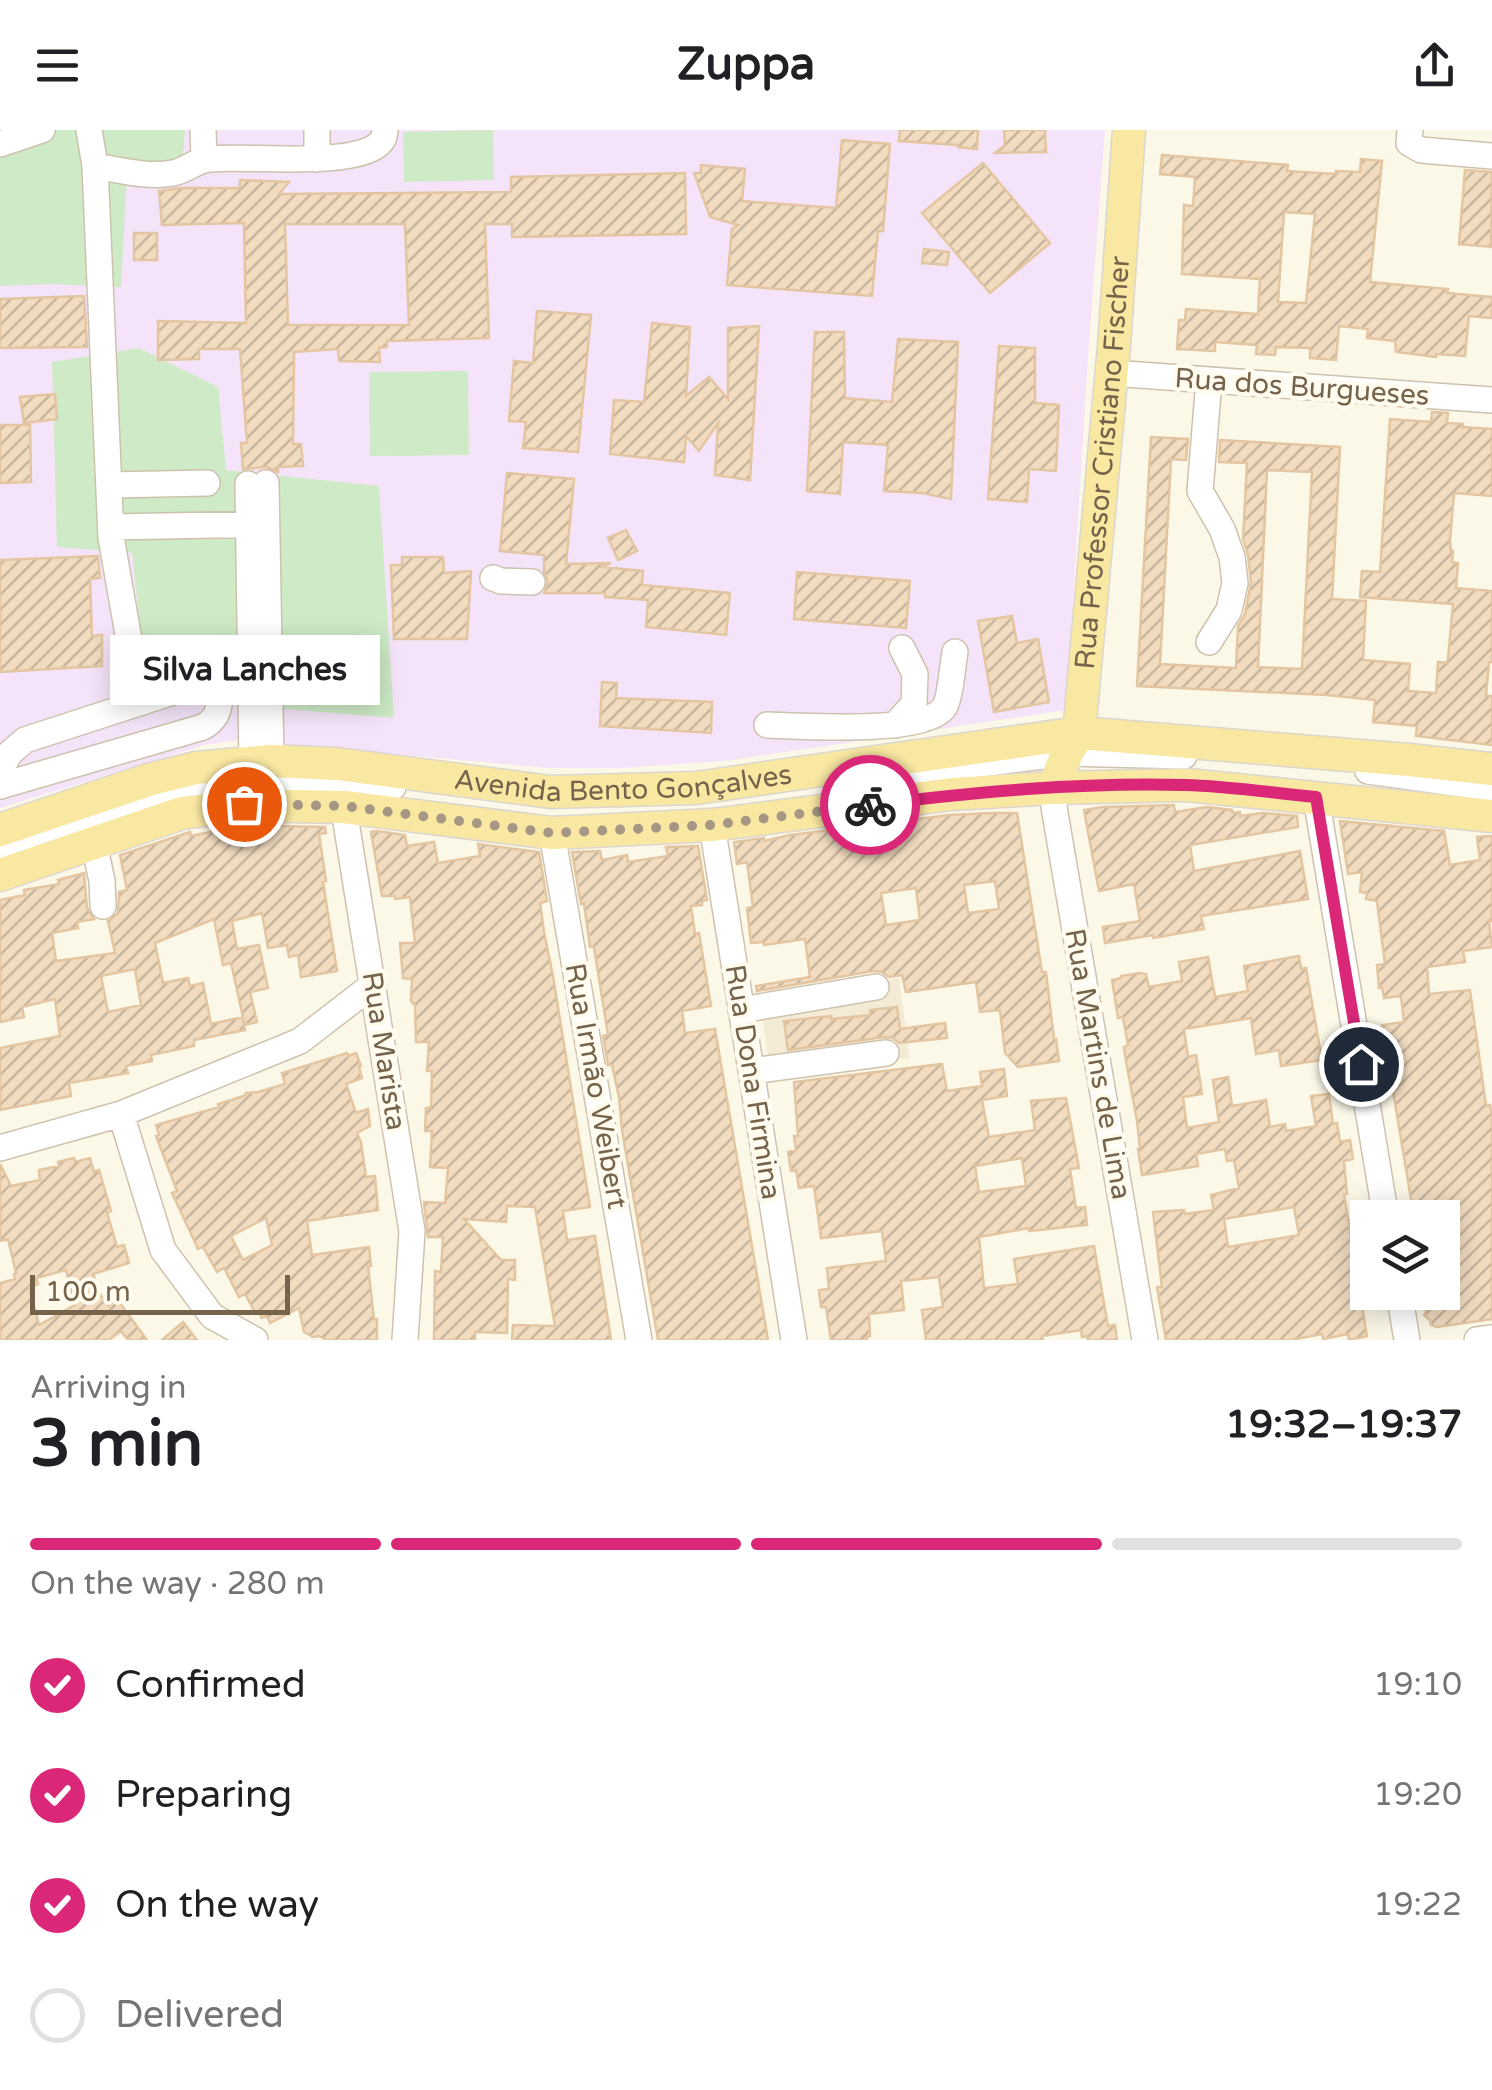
<!DOCTYPE html>
<html lang="en">
<head>
<meta charset="utf-8">
<style>
	body { margin:0; font-family:"Varela Round",sans-serif; background:#f6f6f6; color:#202124; height:100vh; display:flex; flex-direction:column; font-size:38px; white-space:nowrap }
	* { box-sizing:border-box; margin:0 }
	p { font-size:32px; color:#757577 }
	.icon { flex:none; width:55px; height:55px; fill:none; stroke:currentColor; stroke-width:2; stroke-linecap:round; stroke-linejoin:round }
	.map { position:relative; height:1210px; overflow:hidden }
	.sheet { display:flex; flex-direction:column; background:#fff; flex:1 }
	.sheet>* { flex:none }
	.tools { position:absolute; left:1350px; top:1070px; display:grid; gap:20px }
	.tools a { display:grid; place-items:center; width:110px; height:110px; border-radius:0px; background:#fff; box-shadow:0 5px 25px #0003; font-size:50px }
	.scale { position:absolute; left:30px; bottom:25px; width:260px; box-sizing:border-box; padding-left:10px; border:5px solid #76634c; border-top:0; font-size:28px; line-height:35px; white-space:nowrap; color:#76634c; -webkit-text-stroke:8px #fffbee; paint-order:stroke }
	.pin { position:absolute; display:grid; place-items:center; width:85px; height:85px; color:#fff; margin:-42px; border:5px solid #fff; border-radius:50%; box-shadow:0 2px 10px #0007 }
	.courier { position:absolute; display:grid; place-items:center; width:100px; height:100px; margin:-50px; border:8px solid #db2777; border-radius:50%; background:#fff; color:#222; box-shadow:0 2px 12px #0007 }
	.bubble { position:absolute; height:70px; border-radius:0px; background:#fff; box-shadow:0 5px 25px #0003; font-size:32px; font-weight:700; line-height:70px; text-align:center }
	.head em { font-style:normal; font-weight:700 }
	.head div { display:flex; flex-direction:column-reverse }
	.head { display:flex; align-items:center; justify-content:space-between; height:170px; padding:0 30px }
	h1 { font-size:65px; font-weight:700; line-height:75px }
	.bar { display:grid; grid-template-columns:repeat(4,1fr); gap:15px 10px; align-content:center; height:120px; padding:0 30px }
	.bar i { height:12px; border-radius:8px; background:#e0e0e0 }
	.bar .selected { background:#db2777 }
	.bar p { grid-column:span 4 }
	ol { padding:0 30px; list-style:none }
	li { display:flex; align-items:center; gap:30px; height:110px }
	li p { margin-inline-start:auto }
	li .icon { padding:10px; border-radius:50%; background:#db2777; color:#fff; stroke-width:4 }
	li:last-child { color:#757577 }
	li i { width:55px; height:55px; border:5px solid #e0e0e0; border-radius:50% }
	header { display:flex; justify-content:space-between; align-items:center; height:130px; padding:0 30px; background:#fff; font-size:45px; font-weight:700 }
	.map>svg:first-child { display:block }
	.residential { fill:#f4ebd6 }
	.education { fill:#f5e4f9 }
	.green { fill:#ceeac6 }
	.building { fill:url(#building-hatch); stroke:#e3c6a1; stroke-width:2.5; fill-rule:evenodd }
	.lines { fill:none; stroke-linecap:round; stroke-linejoin:round }
	.minor-casing { stroke:#cec2ae; stroke-width:28 }
	.major-casing { stroke:#dbd6d0; stroke-width:35 }
	.minor { stroke:#fff; stroke-width:25 }
	.major { stroke:#f9e8a2; stroke-width:32 }
	.done { stroke:#a59783; stroke-width:10; stroke-dasharray:0 18 }
	.route { stroke:#db2777; stroke-width:12 }
	.labels { text-anchor:middle; dominant-baseline:central; stroke-width:9; stroke-linejoin:round; paint-order:stroke }
	.street-label { font-size:28px; fill:#76634c; stroke:#fffbee }
</style>
</head>
<body>
<header><svg class="icon" aria-label="menu" viewBox="0 0 24 24"><path d="M4 6h16M4 12h16M4 18h16"/></svg>Zuppa<svg class="icon" aria-label="share" viewBox="0 0 24 24"><path d="M12 15V3M7 8l5-5 5 5M5 13v7h14v-7"/></svg></header>
<div class="map">
<svg width="1492" height="1210" viewBox="0 0 1492 1210">
	<defs>
		<pattern id="building-hatch" width="6" height="6" patternUnits="userSpaceOnUse" patternTransform="scale(2.5)"><rect width="6" height="6" fill="#f1dcc0"/><path d="M-1 1l2-2M0 6l6-6M5 7l2-2" fill="none" stroke="#c8b69e"/></pattern>
	</defs>
	<rect width="100%" height="100%" fill="#fcf8e8"/>
	<path class="residential" d="M 899,848 L 910,928 L 771,949 L 760,870 Z"/>
	<path class="education" d="M 0,0 L 1105,0 L 1089,213 L 1066,580 L 725,631 L 622,638 L 547,638 L 240,610 L 208,614 L 0,678 Z"/>
	<path class="green" d="M 6,0 L 185,0 L 182,41 L 127,46 L 121,157 L 52,154 L 0,156 L 0,14 Z
		M 493,0 L 494,50 L 404,52 L 403,2 Z
		M 139,218 L 218,257 L 226,340 L 379,356 L 394,588 L 148,568 L 132,423 L 57,417 L 52,232 Z
		M 468,241 L 469,325 L 370,326 L 369,242 Z"/>
	<path class="building" d="M 900,0 L 978,0 L 977,19 L 958,17 L 958,15 L 899,11 Z
		M 1004,0 L 1045,0 L 1046,22 L 995,23 L 1005,15 Z
		M 842,10 L 890,14 L 883,101 L 878,101 L 872,166 L 727,155 L 732,99 L 738,95 L 710,87 L 694,43 L 701,43 L 701,35 L 745,39 L 742,71 L 836,78 Z
		M 1162,25 L 1288,35 L 1287,41 L 1336,44 L 1336,41 L 1360,42 L 1361,29 L 1382,31 L 1370,152 L 1448,159 L 1447,163 L 1492,167 L 1492,188 L 1469,186 L 1465,226 L 1436,224 L 1436,227 L 1396,222 L 1395,211 L 1367,208 L 1368,199 L 1339,196 L 1336,230 L 1310,228 L 1310,218 L 1276,217 L 1275,225 L 1256,224 L 1257,215 L 1215,212 L 1215,221 L 1177,219 L 1179,190 L 1185,190 L 1186,179 L 1258,184 L 1260,149 L 1182,144 L 1184,75 L 1193,76 L 1195,47 L 1160,44 ZM 1284,82 L 1315,84 L 1306,173 L 1278,172 Z
		M 983,33 L 1050,113 L 990,163 L 922,83 Z
		M 1465,40 L 1492,42 L 1491,117 L 1459,114 Z
		M 685,43 L 686,104 L 512,107 L 512,94 L 485,94 L 489,208 L 387,211 L 387,217 L 379,218 L 380,232 L 339,231 L 338,219 L 294,222 L 293,314 L 301,314 L 303,336 L 278,337 L 278,342 L 267,337 L 243,339 L 241,313 L 247,313 L 240,219 L 199,219 L 199,229 L 158,230 L 158,191 L 246,193 L 244,93 L 162,95 L 159,61 L 181,58 L 240,58 L 240,50 L 289,52 L 279,64 L 511,62 L 511,47 ZM 285,94 L 405,94 L 409,195 L 288,195 Z
		M 134,103 L 157,103 L 157,130 L 134,130 Z
		M 924,119 L 949,122 L 947,135 L 922,133 Z
		M 84,166 L 87,217 L 0,218 L 0,169 Z
		M 537,181 L 591,185 L 578,322 L 523,318 L 526,292 L 509,291 L 514,231 L 533,233 Z
		M 652,193 L 690,197 L 686,266 L 709,247 L 728,269 L 728,198 L 759,196 L 750,350 L 715,345 L 718,293 L 699,321 L 686,306 L 684,332 L 610,324 L 614,270 L 644,272 Z
		M 815,202 L 844,202 L 845,268 L 892,272 L 898,209 L 958,212 L 951,369 L 922,363 L 884,361 L 888,315 L 843,312 L 840,364 L 807,361 Z
		M 999,216 L 1035,218 L 1035,273 L 1059,275 L 1056,341 L 1029,339 L 1027,372 L 988,369 Z
		M 55,264 L 57,289 L 24,293 L 20,267 Z
		M 1432,282 L 1448,283 L 1447,293 L 1463,294 L 1462,297 L 1492,299 L 1492,366 L 1454,363 L 1450,411 L 1451,421 L 1453,421 L 1452,432 L 1458,433 L 1456,458 L 1492,461 L 1492,532 L 1489,532 L 1486,566 L 1492,566 L 1492,615 L 1416,606 L 1417,596 L 1373,592 L 1375,570 L 1327,565 L 1137,556 L 1151,307 L 1188,309 L 1186,330 L 1171,329 L 1160,534 L 1236,538 L 1238,496 L 1245,484 L 1251,452 L 1248,425 L 1243,409 L 1247,333 L 1219,332 L 1220,310 L 1340,317 L 1332,469 L 1366,471 L 1363,530 L 1410,534 L 1408,561 L 1436,563 L 1438,532 L 1447,533 L 1448,529 L 1453,474 L 1360,467 L 1362,441 L 1380,442 L 1390,289 L 1431,292 ZM 1267,340 L 1312,342 L 1302,539 L 1258,537 Z
		M 0,295 L 30,295 L 31,352 L 0,353 Z
		M 507,343 L 574,349 L 566,434 L 611,433 L 602,437 L 643,441 L 642,455 L 730,463 L 726,505 L 646,497 L 648,470 L 605,467 L 605,463 L 544,463 L 548,452 L 544,442 L 544,425 L 500,421 Z
		M 626,400 L 637,421 L 618,430 L 608,408 Z
		M 98,426 L 100,448 L 90,449 L 92,506 L 102,505 L 102,536 L 0,542 L 0,430 Z
		M 402,427 L 443,427 L 444,443 L 471,441 L 467,509 L 394,509 L 391,435 L 402,435 Z
		M 797,442 L 910,451 L 906,498 L 794,489 Z
		M 1012,486 L 1017,513 L 1038,509 L 1049,572 L 994,582 L 978,491 Z
		M 602,552 L 617,553 L 616,568 L 712,572 L 711,603 L 600,596 Z
		M 1174,675 L 1175,682 L 1207,677 L 1232,680 L 1233,683 L 1240,682 L 1240,686 L 1263,683 L 1297,686 L 1298,697 L 1190,715 L 1194,741 L 1300,721 L 1308,769 L 1201,786 L 1204,799 L 1153,808 L 1153,805 L 1105,813 L 1103,797 L 1140,791 L 1134,754 L 1099,761 L 1084,680 L 1103,677 Z
		M 992,683 L 1017,683 L 1042,842 L 1046,842 L 1054,909 L 1056,909 L 1059,931 L 1018,937 L 1005,923 L 1000,880 L 980,882 L 976,852 L 906,862 L 902,845 L 889,847 L 882,842 L 873,841 L 757,861 L 756,856 L 810,847 L 805,809 L 764,815 L 764,812 L 751,813 L 747,778 L 753,777 L 747,732 L 737,734 L 734,712 L 764,708 L 764,711 L 790,705 L 949,685 ZM 995,751 L 999,779 L 968,783 L 964,755 ZM 916,758 L 920,790 L 886,795 L 881,763 Z
		M 1340,691 L 1444,701 L 1450,735 L 1480,730 L 1477,707 L 1492,706 L 1492,791 L 1489,791 L 1492,817 L 1463,821 L 1465,832 L 1427,837 L 1429,864 L 1470,860 L 1486,976 L 1490,975 L 1492,987 L 1492,1189 L 1437,1197 L 1431,1195 L 1430,1190 L 1424,1185 L 1427,1180 L 1424,1162 L 1442,1162 L 1442,1088 L 1414,1087 L 1382,895 L 1404,892 L 1401,866 L 1384,868 L 1382,857 L 1379,858 L 1377,835 L 1385,834 L 1377,771 L 1366,769 L 1367,763 L 1360,762 L 1362,742 L 1348,744 Z
		M 245,695 L 250,695 L 251,699 L 280,696 L 325,697 L 326,703 L 319,704 L 326,751 L 323,752 L 337,841 L 301,847 L 298,825 L 289,827 L 287,815 L 268,818 L 262,783 L 232,791 L 237,819 L 259,815 L 268,858 L 250,862 L 257,892 L 244,895 L 243,889 L 245,900 L 194,910 L 194,916 L 151,925 L 152,931 L 126,936 L 128,943 L 69,953 L 71,966 L 0,980 L 0,918 L 60,906 L 55,869 L 22,877 L 24,887 L 0,892 L 0,770 L 25,765 L 24,760 L 59,754 L 58,750 L 84,743 L 87,778 L 94,789 L 77,792 L 78,798 L 52,803 L 56,831 L 115,823 L 108,791 L 118,783 L 119,762 L 127,760 L 120,725 L 187,703 L 190,702 L 191,706 ZM 214,789 L 223,835 L 231,833 L 243,887 L 211,894 L 203,853 L 190,856 L 188,848 L 163,853 L 155,813 ZM 135,839 L 141,875 L 108,882 L 101,846 Z
		M 377,701 L 405,705 L 407,716 L 434,712 L 438,733 L 480,726 L 478,714 L 539,722 L 547,771 L 540,773 L 544,802 L 553,846 L 590,1077 L 563,1081 L 567,1110 L 595,1106 L 611,1210 L 512,1210 L 513,1195 L 555,1196 L 535,1077 L 507,1076 L 506,1092 L 464,1089 L 501,1130 L 515,1130 L 515,1150 L 508,1149 L 507,1203 L 475,1202 L 475,1210 L 434,1210 L 435,1141 L 441,1142 L 443,1107 L 428,1107 L 424,1072 L 445,1073 L 448,1038 L 430,1037 L 432,1001 L 425,1001 L 426,978 L 431,978 L 432,941 L 427,941 L 429,912 L 416,912 L 415,875 L 411,871 L 412,849 L 403,848 L 400,813 L 415,813 L 410,767 L 395,769 L 395,766 L 382,766 L 371,702 Z
		M 698,716 L 707,770 L 702,771 L 702,775 L 691,776 L 695,804 L 699,803 L 711,876 L 682,881 L 685,903 L 715,899 L 768,1210 L 658,1210 L 622,1000 L 619,967 L 612,935 L 608,935 L 603,906 L 608,905 L 594,817 L 590,817 L 584,773 L 581,774 L 572,722 L 600,721 L 602,730 L 627,725 L 628,732 L 668,726 L 666,717 Z
		M 1299,826 L 1301,839 L 1306,838 L 1322,930 L 1281,936 L 1279,920 L 1256,924 L 1251,888 L 1184,899 L 1188,927 L 1196,925 L 1202,964 L 1183,967 L 1187,998 L 1219,992 L 1213,950 L 1228,947 L 1232,976 L 1266,970 L 1270,997 L 1285,994 L 1286,1001 L 1316,996 L 1311,966 L 1329,964 L 1333,994 L 1337,993 L 1340,1012 L 1350,1010 L 1353,1029 L 1344,1031 L 1347,1064 L 1344,1064 L 1367,1206 L 1349,1210 L 1348,1204 L 1323,1209 L 1322,1204 L 1291,1210 L 1166,1210 L 1157,1157 L 1162,1157 L 1153,1082 L 1184,1080 L 1185,1084 L 1214,1080 L 1211,1065 L 1239,1058 L 1234,1030 L 1227,1031 L 1225,1019 L 1196,1024 L 1198,1036 L 1142,1045 L 1138,1019 L 1140,1018 L 1137,991 L 1125,925 L 1124,917 L 1128,915 L 1123,887 L 1118,888 L 1112,850 L 1121,848 L 1121,846 L 1139,843 L 1146,844 L 1149,857 L 1182,851 L 1179,832 L 1208,827 L 1215,867 L 1248,861 L 1244,836 ZM 1294,1077 L 1299,1105 L 1228,1117 L 1224,1089 Z
		M 897,877 L 900,899 L 945,893 L 947,908 L 899,913 L 893,908 L 884,907 L 788,920 L 784,891 L 831,886 L 831,889 L 870,885 L 870,880 Z
		M 347,923 L 348,926 L 356,923 L 361,936 L 359,937 L 362,948 L 346,954 L 356,983 L 368,979 L 370,996 L 357,1003 L 361,1012 L 366,1047 L 375,1046 L 378,1080 L 307,1091 L 312,1125 L 369,1117 L 371,1136 L 368,1136 L 374,1189 L 377,1189 L 377,1210 L 327,1210 L 319,1206 L 313,1207 L 304,1202 L 299,1178 L 270,1193 L 267,1186 L 262,1188 L 259,1182 L 256,1184 L 245,1164 L 239,1167 L 224,1138 L 217,1142 L 203,1117 L 198,1119 L 172,1063 L 177,1061 L 156,1006 L 159,1005 L 156,995 L 219,977 L 218,974 L 244,966 L 246,963 L 258,962 L 285,954 L 282,943 ZM 266,1088 L 272,1115 L 243,1130 L 231,1106 Z
		M 942,934 L 947,961 L 982,956 L 980,942 L 1004,939 L 1007,966 L 982,970 L 989,1007 L 1035,1000 L 1031,971 L 1066,968 L 1079,1038 L 1070,1039 L 1076,1078 L 1085,1077 L 1087,1095 L 1029,1101 L 1029,1098 L 979,1107 L 984,1158 L 1018,1154 L 1014,1129 L 1094,1116 L 1108,1196 L 1115,1195 L 1117,1210 L 1088,1210 L 1087,1206 L 1082,1207 L 1081,1200 L 1042,1206 L 1043,1210 L 926,1210 L 922,1180 L 943,1177 L 939,1147 L 901,1151 L 904,1180 L 869,1184 L 870,1206 L 866,1207 L 867,1210 L 831,1210 L 826,1177 L 821,1177 L 819,1160 L 829,1159 L 827,1138 L 886,1131 L 882,1101 L 821,1108 L 814,1056 L 799,1058 L 796,1040 L 791,1041 L 788,1022 L 796,1020 L 794,1006 L 798,1006 L 794,952 ZM 1022,1028 L 1026,1056 L 979,1062 L 975,1036 Z
		M 74,1028 L 75,1032 L 90,1028 L 94,1042 L 99,1040 L 111,1081 L 107,1082 L 117,1117 L 124,1115 L 129,1133 L 93,1144 L 99,1163 L 108,1176 L 117,1169 L 147,1210 L 128,1210 L 121,1201 L 109,1210 L 0,1210 L 0,1153 L 15,1149 L 14,1144 L 16,1143 L 8,1109 L 0,1111 L 0,1034 L 11,1056 L 40,1050 L 39,1040 L 59,1036 L 58,1032 ZM 66,1140 L 75,1175 L 39,1195 L 29,1157 L 38,1154 L 36,1148 Z
		M 183,1192 L 197,1210 L 162,1210 Z"/>
	<g class="lines">
		<defs>
			<path id="minor" d="M 89,0 L 95,36 L 111,407 L 140,573
				M 203,0 L 204,29
				M 317,0 L 317,29
				M 1410,0 L 1409,13 L 1421,20 L 1492,26
				M 0,14 L 42,0
				M 95,36 C 120,40 148,48 173,43 C 186,41 196,30 209,29 C 246,25 352,38 379,14 C 385,8 384,7 385,0
				M 1111,243 L 1492,270
				M 266,353 L 271,631
				M 248,354 L 252,633
				M 109,355 L 207,353
				M 111,397 L 266,394
				M 493,448 L 501,451 L 532,452
				M 1209,512 L 1229,480 L 1235,453 L 1232,427 L 1222,399 L 1200,361 L 1209,250
				M 767,595 C 800,596 928,605 945,576 C 950,568 953,533 955,522
				M 895,595 L 914,574 L 915,544 L 902,518
				M 0,641 L 10,623 L 25,610 L 191,556 L 251,545
				M 1368,641 L 1492,658
				M 915,642 L 1067,623 L 1184,626
				M 1069,654 L 1054,658 L 1054,677 L 1145,1210
				M 0,656 L 203,597 C 222,587 220,570 220,551
				M 341,661 L 412,1101 L 405,1210
				M 1316,667 L 1386,1088
				M 712,695 L 794,1210
				M 552,703 L 639,1210
				M 94,713 L 102,751 L 103,776
				M 0,719 L 170,664 L 244,651 L 340,651 L 393,657
				M 741,880 L 876,857
				M 751,941 L 886,923
				M 121,984 L 163,1120 L 212,1186 L 255,1210
				M 0,1018 L 121,984 L 300,911 L 374,854
				M 1399,1162 L 1407,1210
				M 1477,1210 L 1492,1208"/>
			<g id="major">
				<path id="s1" d="M 1054,658 L 1067,623 L 1079,603 L 1114,216 L 1129,0"/>
				<path id="s2" d="M 0,700 L 148,650 L 196,638 L 271,631 L 337,634 L 551,662 L 696,658 L 1079,603 L 1409,630 L 1492,639"/>
				<path d="M 0,745 L 182,683 L 244,675 L 344,677 L 552,703 L 712,695 L 952,664 L 1054,658 L 1187,655 L 1492,686"/>
			</g>
		</defs>
		<use href="#minor" class="minor-casing"/>
		<use href="#major" class="major-casing"/>
		<use href="#minor" class="minor"/>
		<use href="#major" class="major"/>
	</g>
	<g class="lines">
		<path class="done" d="M 244,674 L 344,676 L 552,703 L 712,695 L 870,675"/>
		<path class="route" d="M 870,675 C 974,662 1080,652 1185,655 C 1229,656 1273,663 1316,667 L 1361,934"/>
	</g>
	<g class="labels">
		<g class="street-label">
			<text transform="translate(1302 257) rotate(4)">Rua dos Burgueses</text>
			<text stroke="none"><textPath href="#s1" startOffset="332">Rua Professor Cristiano Fischer</textPath></text>
			<text stroke="none"><textPath href="#s2" startOffset="635">Avenida Bento Gonçalves</textPath></text>
			<text transform="translate(384 921) rotate(81)">Rua Marista</text>
			<text transform="translate(1098 934) rotate(80)">Rua Martins de Lima</text>
			<text transform="translate(753 952) rotate(81)">Rua Dona Firmina</text>
			<text transform="translate(596 956) rotate(80)">Rua Irmão Weibert</text>
		</g>
	</g>
</svg>
<div class="tools">
<a><svg class="icon" aria-label="layers" viewBox="0 0 24 24"><path d="M12 4l9 5-9 5-9-5zM3 14l9 5 9-5"/></svg></a>
</div>
<div class="scale">100 m</div>
<div class="pin" style="left:244px;top:674px;background:#ea580c"><svg class="icon" aria-label="bag" viewBox="0 0 24 24"><path d="M5 8h14l-1 12H6zM9 8a3 3 0 0 1 6 0"/></svg></div>
<div class="pin" style="left:1361px;top:934px;background:#1f2937"><svg class="icon" aria-label="home" viewBox="0 0 24 24"><path d="M3 11l9-7 9 7M6 9v11h12V9"/></svg></div>
<div class="courier" style="left:870px;top:675px"><svg class="icon" aria-label="bike" viewBox="0 0 24 24"><circle cx="6" cy="16" r="4"/><circle cx="18" cy="16" r="4"/><path d="M6 16l4-8h5l3 8M10 8l3 8H6M13 5h3"/></svg></div>
<div class="bubble" style="left:110px;top:505px;width:270px">Silva Lanches</div>
</div>
<section class="sheet">
<div class="head"><div><h1>3 min</h1><p>Arriving in</p></div><em>19:32–19:37</em></div>
<div class="bar"><i class="selected"></i><i class="selected"></i><i class="selected"></i><i></i><p>On the way · 280 m</p></div>
<ol>
<li><svg class="icon" aria-label="check" viewBox="0 0 24 24"><path d="M5 12l5 5 9-10"/></svg>Confirmed<p>19:10</p></li>
<li><svg class="icon" aria-label="check" viewBox="0 0 24 24"><path d="M5 12l5 5 9-10"/></svg>Preparing<p>19:20</p></li>
<li><svg class="icon" aria-label="check" viewBox="0 0 24 24"><path d="M5 12l5 5 9-10"/></svg>On the way<p>19:22</p></li>
<li><i></i>Delivered</li>
</ol>
</section>
</body>
</html>
